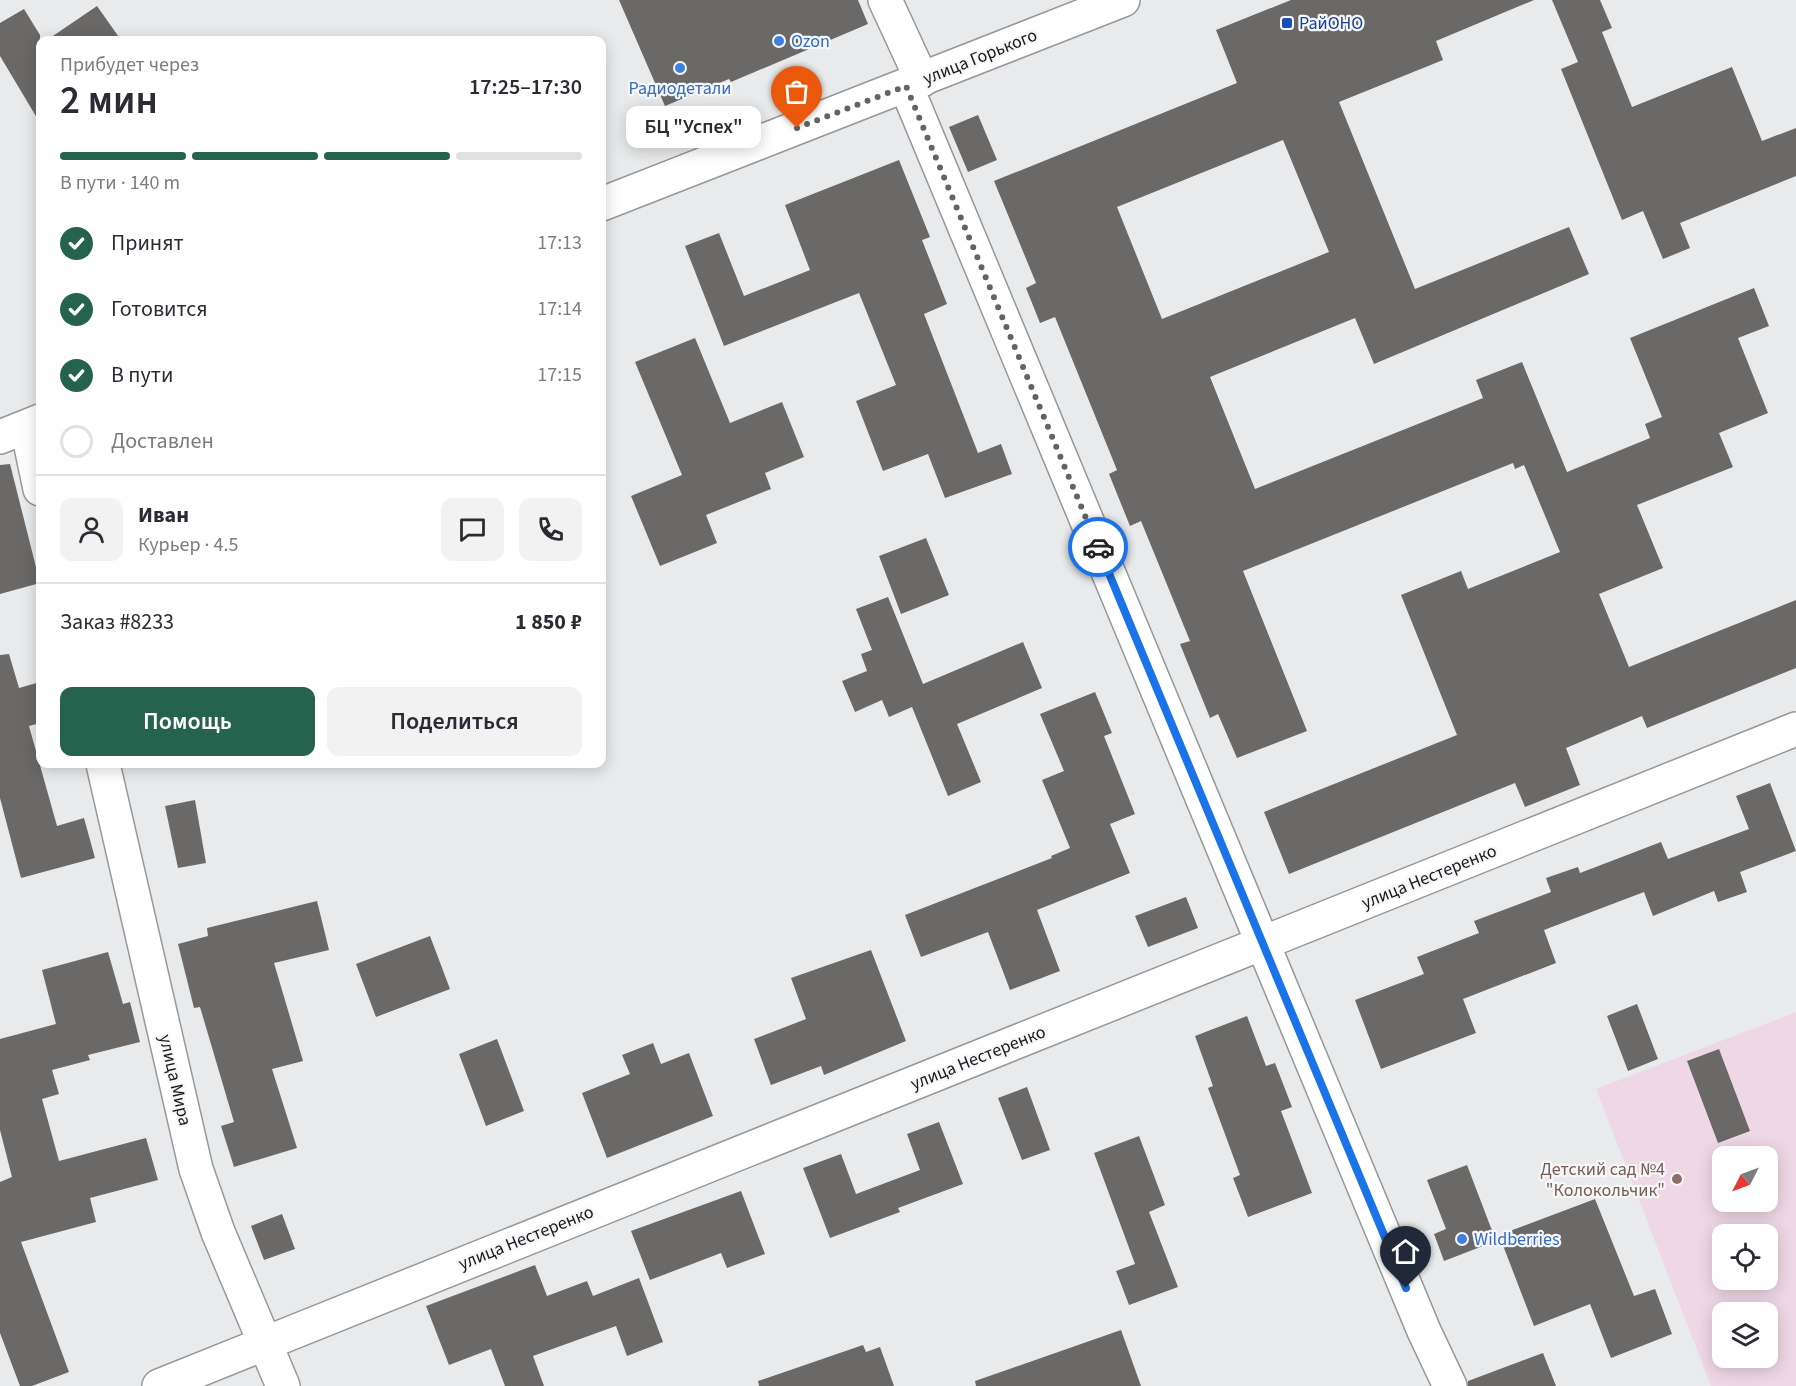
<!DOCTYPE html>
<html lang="ru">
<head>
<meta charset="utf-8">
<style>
	body { margin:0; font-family:"Source Sans 3",sans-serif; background:#f2f2f3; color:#2b2b33; height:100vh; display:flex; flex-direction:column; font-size:22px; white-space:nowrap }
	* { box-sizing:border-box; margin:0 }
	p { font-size:20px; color:#7c7c81 }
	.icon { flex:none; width:33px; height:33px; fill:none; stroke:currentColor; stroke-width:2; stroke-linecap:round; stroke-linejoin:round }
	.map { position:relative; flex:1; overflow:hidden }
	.details { position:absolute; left:36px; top:36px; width:570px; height:732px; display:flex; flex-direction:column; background:#fff; border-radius:12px; box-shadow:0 3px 15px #0003 }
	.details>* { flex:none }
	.needle { width:39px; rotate:228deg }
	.controls { position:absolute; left:1712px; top:1146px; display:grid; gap:12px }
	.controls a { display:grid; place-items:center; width:66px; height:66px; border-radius:12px; background:#fff; box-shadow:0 3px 15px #0003; font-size:30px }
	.pin { position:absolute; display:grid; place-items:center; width:51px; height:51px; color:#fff; margin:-62px -26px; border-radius:50% 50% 50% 0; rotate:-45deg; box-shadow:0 0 6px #0007 }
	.pin .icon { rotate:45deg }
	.courier { position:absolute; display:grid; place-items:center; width:60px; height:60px; margin:-30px; border:4px solid #1a73e8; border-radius:50%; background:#fff; color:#222; box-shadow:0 2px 8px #0007 }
	.bubble { position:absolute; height:42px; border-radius:12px; background:#fff; box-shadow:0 3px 15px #0003; font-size:20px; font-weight:600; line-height:42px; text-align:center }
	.head em { font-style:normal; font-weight:600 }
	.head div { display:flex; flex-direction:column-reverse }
	.head { display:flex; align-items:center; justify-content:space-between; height:102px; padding:0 24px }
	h1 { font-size:39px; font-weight:600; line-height:45px }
	.bar { display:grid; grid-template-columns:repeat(4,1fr); gap:9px 6px; align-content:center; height:72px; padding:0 24px }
	.bar i { height:8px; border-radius:4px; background:#e1e1e2 }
	.bar .active { background:#26634e }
	.bar p { grid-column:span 4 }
	.line { display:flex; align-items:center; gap:15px; padding:0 24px; border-top:2px solid #e1e1e2 }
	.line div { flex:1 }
	.round { display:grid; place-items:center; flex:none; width:63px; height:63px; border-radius:12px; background:#f2f2f3 }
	ol { padding:0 24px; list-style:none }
	li { display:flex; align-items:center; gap:18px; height:66px }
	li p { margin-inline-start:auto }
	li .icon { padding:6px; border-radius:50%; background:#26634e; color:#fff; stroke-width:4 }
	li:last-child { color:#7c7c81 }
	li i { width:33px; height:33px; border:3px solid #e1e1e2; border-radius:50% }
	.action { display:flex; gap:12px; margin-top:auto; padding:12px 24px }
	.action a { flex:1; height:69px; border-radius:12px; background:#26634e; color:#fff; font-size:24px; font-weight:600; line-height:69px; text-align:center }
	.action a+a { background:#f2f2f3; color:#2b2b33 }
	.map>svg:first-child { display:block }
	.education { fill:#efd8e5; fill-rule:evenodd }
	.building { fill:#6a6968; fill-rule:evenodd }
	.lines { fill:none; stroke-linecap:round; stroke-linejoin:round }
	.minor-casing { stroke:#97989a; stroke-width:36 }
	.major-casing { stroke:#97989a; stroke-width:36 }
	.minor { stroke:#fff; stroke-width:33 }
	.major { stroke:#fff; stroke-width:33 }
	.done { stroke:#626364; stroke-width:6; stroke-dasharray:0 10.8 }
	.route { stroke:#1a73e8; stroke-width:8 }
	.transit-dot { fill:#1a4fb4; stroke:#f6f7f9; stroke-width:2 }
	.shop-dot { fill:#3f7fe0; stroke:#f6f7f9; stroke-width:2 }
	.education-dot { fill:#8d6e63; stroke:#f6f7f9; stroke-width:2 }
	.labels { text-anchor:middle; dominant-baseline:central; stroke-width:4.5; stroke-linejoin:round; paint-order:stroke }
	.transit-label { font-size:18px; fill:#164399; stroke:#f6f7f9; text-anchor:start }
	.shop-label { font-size:18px; fill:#366cbe; stroke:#f6f7f9; text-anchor:start }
	.street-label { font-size:18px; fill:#1a1a1b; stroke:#f6f7f9 }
	.education-label { font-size:18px; fill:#785e54; stroke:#f6f7f9; text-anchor:end }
</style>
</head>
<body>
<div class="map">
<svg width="1796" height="1386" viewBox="0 0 1796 1386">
	<rect width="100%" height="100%" fill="#e9eaeb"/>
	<path class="education" d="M 1796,1012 L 1796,1386 L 1711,1386 L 1596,1089 ZM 1722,1156 L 1767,1156 L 1767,1202 L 1722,1202 ZM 1722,1234 L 1767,1234 L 1767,1280 L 1722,1280 ZM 1722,1312 L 1767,1312 L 1767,1358 L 1722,1358 Z"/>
	<path class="building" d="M 619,0 L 858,0 L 868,24 L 731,82 L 729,79 L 665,106 Z
		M 1291,0 L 1534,0 L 1436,41 L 1443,60 L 1339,102 L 1415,289 L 1569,227 L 1589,274 L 1374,364 L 1355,318 L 1210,377 L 1255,489 L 1483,398 L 1476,380 L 1522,362 L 1567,472 L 1650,438 L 1645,424 L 1662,417 L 1630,338 L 1754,288 L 1769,326 L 1738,338 L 1768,413 L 1719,433 L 1733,467 L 1637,505 L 1663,568 L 1599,594 L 1629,667 L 1796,600 L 1796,668 L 1647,728 L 1642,716 L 1566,748 L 1580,785 L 1525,807 L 1515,783 L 1289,874 L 1264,812 L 1457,735 L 1401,595 L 1461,571 L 1468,589 L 1560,552 L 1524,465 L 1515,469 L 1513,463 L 1243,571 L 1307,731 L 1237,758 L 1218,714 L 1210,718 L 1180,644 L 1190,641 L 1141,521 L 1130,526 L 1109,474 L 1117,470 L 1055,317 L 1040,323 L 1026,288 L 1036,283 L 994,181 L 1237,83 L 1216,30 ZM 1283,140 L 1329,252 L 1162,319 L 1117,207 Z
		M 1552,0 L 1600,0 L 1612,28 L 1602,32 L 1632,107 L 1732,67 L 1762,141 L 1796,128 L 1796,176 L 1680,223 L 1690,248 L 1663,259 L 1643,211 L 1622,220 L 1561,69 L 1578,62 Z
		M 97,6 L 121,40 L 47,40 Z
		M 24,9 L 40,35 L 40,123 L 0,56 L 0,23 Z
		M 978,115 L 997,160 L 968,172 L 949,127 Z
		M 899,160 L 930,237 L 922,240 L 947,304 L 924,314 L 978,453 L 1001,444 L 1012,474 L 945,498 L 928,454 L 883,471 L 856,401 L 896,385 L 859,293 L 724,346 L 685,246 L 719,233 L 744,296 L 810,270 L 785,205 Z
		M 695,338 L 730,423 L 782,402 L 804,457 L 765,473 L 771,489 L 706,515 L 717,543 L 660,566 L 631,496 L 682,475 L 635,362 Z
		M 10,464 L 40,583 L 0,594 L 0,465 Z
		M 926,538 L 949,595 L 901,614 L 879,556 Z
		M 888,597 L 923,684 L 1023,642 L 1042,688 L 957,724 L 981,782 L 948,796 L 912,707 L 889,717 L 882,700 L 855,712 L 842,681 L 867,671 L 861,654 L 872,650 L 856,609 Z
		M 9,654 L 19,688 L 40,682 L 40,723 L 29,726 L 57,826 L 84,818 L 95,858 L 21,878 L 0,798 L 0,655 Z
		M 1095,692 L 1112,733 L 1104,736 L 1135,814 L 1110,824 L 1130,873 L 1037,910 L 1060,971 L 1010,990 L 988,932 L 921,957 L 905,915 L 1052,858 L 1051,856 L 1070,848 L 1042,780 L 1064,771 L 1040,714 Z
		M 1770,783 L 1796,851 L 1740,872 L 1747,892 L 1718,902 L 1714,891 L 1653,916 L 1644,892 L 1544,930 L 1556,963 L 1463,999 L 1476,1033 L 1381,1069 L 1355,1000 L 1424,974 L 1417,957 L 1479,933 L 1474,921 L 1551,892 L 1546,878 L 1578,867 L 1580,873 L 1661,842 L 1668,859 L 1749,829 L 1736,796 Z
		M 195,800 L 206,863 L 178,868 L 165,806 Z
		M 1186,897 L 1198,928 L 1148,947 L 1135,916 Z
		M 317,901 L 329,950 L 274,963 L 303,1061 L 272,1069 L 297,1148 L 234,1167 L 221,1126 L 234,1122 L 200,1007 L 194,1008 L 178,944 L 208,936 L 207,928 Z
		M 430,936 L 450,989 L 376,1017 L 356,964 Z
		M 871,950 L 906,1041 L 824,1075 L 821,1066 L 771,1085 L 754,1039 L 806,1019 L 791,978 Z
		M 108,952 L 123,1004 L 130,1002 L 140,1042 L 88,1055 L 90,1060 L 52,1070 L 59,1094 L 42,1099 L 59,1161 L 146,1138 L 158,1180 L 90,1198 L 96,1222 L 21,1242 L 69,1372 L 32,1386 L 20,1386 L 0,1333 L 0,1182 L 12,1177 L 0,1130 L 0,1039 L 56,1024 L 42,970 Z
		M 1637,1004 L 1658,1059 L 1628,1071 L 1607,1016 Z
		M 1247,1016 L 1266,1066 L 1275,1063 L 1292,1107 L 1281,1111 L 1312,1193 L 1248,1217 L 1233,1178 L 1240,1175 L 1208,1088 L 1213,1086 L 1195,1036 Z
		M 497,1039 L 524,1111 L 486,1126 L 459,1054 Z
		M 653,1043 L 661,1064 L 689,1053 L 713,1116 L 607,1158 L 582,1093 L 630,1074 L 622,1055 Z
		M 1719,1049 L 1750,1131 L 1718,1143 L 1687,1061 Z
		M 1027,1087 L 1050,1150 L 1022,1160 L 998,1098 Z
		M 939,1122 L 963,1184 L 898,1208 L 900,1212 L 830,1238 L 803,1168 L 841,1154 L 856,1194 L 920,1170 L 907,1134 Z
		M 1139,1136 L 1165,1205 L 1149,1212 L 1178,1287 L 1129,1305 L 1116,1271 L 1135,1264 L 1094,1153 Z
		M 1467,1165 L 1496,1241 L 1444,1261 L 1434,1234 L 1446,1229 L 1427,1180 Z
		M 741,1191 L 765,1254 L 727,1268 L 721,1253 L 650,1280 L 631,1231 Z
		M 1595,1199 L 1634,1296 L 1655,1289 L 1672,1334 L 1611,1358 L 1590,1304 L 1534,1326 L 1499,1235 Z
		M 282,1214 L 295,1249 L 264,1260 L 251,1226 Z
		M 535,1265 L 547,1296 L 587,1281 L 593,1296 L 639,1278 L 663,1342 L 627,1356 L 616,1326 L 533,1356 L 544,1386 L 505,1386 L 491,1349 L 449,1365 L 426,1306 Z
		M 1121,1330 L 1141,1386 L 976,1386 L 975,1381 Z
		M 863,1345 L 866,1352 L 880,1347 L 894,1386 L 759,1386 L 758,1381 Z
		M 1543,1353 L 1556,1386 L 1468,1386 L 1468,1381 Z"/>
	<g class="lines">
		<defs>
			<path id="minor" d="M 885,0 L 922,80
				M 906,86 L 1424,1331 L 1450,1386
				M 27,427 L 40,489
				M 103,764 L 196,1169 L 218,1232 L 283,1386
				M 159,1386 L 1796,729"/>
			<path id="major" d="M 602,204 L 1123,0
				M 0,437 L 40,421"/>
		</defs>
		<use href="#minor" class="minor-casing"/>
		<use href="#major" class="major-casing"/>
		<use href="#minor" class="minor"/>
		<use href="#major" class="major"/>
	</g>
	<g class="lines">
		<path class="done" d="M 797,128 L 906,86 L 1098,547"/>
		<path class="route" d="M 1098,547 L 1406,1288"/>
	</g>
	<rect class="transit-dot" x="1281" y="17" width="12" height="12" rx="3"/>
	<g class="shop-dot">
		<circle cx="779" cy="41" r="6"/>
		<circle cx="680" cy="68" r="6"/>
		<circle cx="1462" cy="1239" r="6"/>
	</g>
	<circle class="education-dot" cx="1677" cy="1179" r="6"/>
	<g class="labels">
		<g class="transit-label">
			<text x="1299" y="23">РайОНО</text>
		</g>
		<g class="shop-label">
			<text x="791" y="41">Ozon</text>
			<text x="680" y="88" text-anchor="middle">Радиодетали</text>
			<text x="1474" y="1239">Wildberries</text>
		</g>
		<g class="street-label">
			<text transform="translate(980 57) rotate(-22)">улица Горького</text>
			<text transform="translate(1429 877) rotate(-22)">улица Нестеренко</text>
			<text transform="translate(978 1058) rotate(-22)">улица Нестеренко</text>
			<text transform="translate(175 1080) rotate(77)">улица Мира</text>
			<text transform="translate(526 1238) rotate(-22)">улица Нестеренко</text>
		</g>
		<g class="education-label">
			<text x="1665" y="1169">Детский сад №4<tspan x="1665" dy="21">"Колокольчик"</tspan></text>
		</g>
	</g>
</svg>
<div class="controls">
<a><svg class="needle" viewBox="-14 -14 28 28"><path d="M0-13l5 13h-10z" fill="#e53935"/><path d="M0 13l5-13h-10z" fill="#7c7c81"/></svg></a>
<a><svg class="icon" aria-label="locate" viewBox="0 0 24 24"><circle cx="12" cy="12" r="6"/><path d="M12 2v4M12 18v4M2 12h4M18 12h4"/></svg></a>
<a><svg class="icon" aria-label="layers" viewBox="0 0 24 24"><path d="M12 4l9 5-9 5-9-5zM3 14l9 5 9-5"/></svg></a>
</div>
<div class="pin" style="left:797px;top:128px;background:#ea580c"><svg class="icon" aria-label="bag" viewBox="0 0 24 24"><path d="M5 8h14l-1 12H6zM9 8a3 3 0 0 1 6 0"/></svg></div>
<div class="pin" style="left:1406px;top:1288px;background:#1f2937"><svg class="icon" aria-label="home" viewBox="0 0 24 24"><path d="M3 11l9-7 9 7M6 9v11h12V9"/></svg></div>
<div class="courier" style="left:1098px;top:547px"><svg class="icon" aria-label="car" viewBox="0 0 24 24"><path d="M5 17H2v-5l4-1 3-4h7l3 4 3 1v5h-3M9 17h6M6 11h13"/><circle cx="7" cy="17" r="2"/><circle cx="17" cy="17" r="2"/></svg></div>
<div class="bubble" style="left:626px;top:106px;width:135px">БЦ &quot;Успех&quot;</div>
<section class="details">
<div class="head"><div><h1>2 мин</h1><p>Прибудет через</p></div><em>17:25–17:30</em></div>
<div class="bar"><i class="active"></i><i class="active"></i><i class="active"></i><i></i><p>В пути · 140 m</p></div>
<ol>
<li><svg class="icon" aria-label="check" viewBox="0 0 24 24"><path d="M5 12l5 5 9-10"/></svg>Принят<p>17:13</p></li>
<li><svg class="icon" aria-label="check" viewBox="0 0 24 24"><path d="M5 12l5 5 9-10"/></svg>Готовится<p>17:14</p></li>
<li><svg class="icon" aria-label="check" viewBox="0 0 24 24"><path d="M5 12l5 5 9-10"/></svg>В пути<p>17:15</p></li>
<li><i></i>Доставлен</li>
</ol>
<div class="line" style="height:108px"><a class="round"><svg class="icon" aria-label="person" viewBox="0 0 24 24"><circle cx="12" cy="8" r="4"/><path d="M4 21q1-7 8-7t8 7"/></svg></a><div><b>Иван</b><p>Курьер · 4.5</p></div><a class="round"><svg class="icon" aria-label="chat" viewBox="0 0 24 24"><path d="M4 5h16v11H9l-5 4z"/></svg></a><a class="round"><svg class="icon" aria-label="phone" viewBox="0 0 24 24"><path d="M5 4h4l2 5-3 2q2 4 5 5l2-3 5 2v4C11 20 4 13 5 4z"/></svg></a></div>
<div class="line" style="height:78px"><div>Заказ #8233</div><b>1 850 ₽</b></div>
<div class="action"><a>Помощь</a><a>Поделиться</a></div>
</section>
</div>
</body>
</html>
